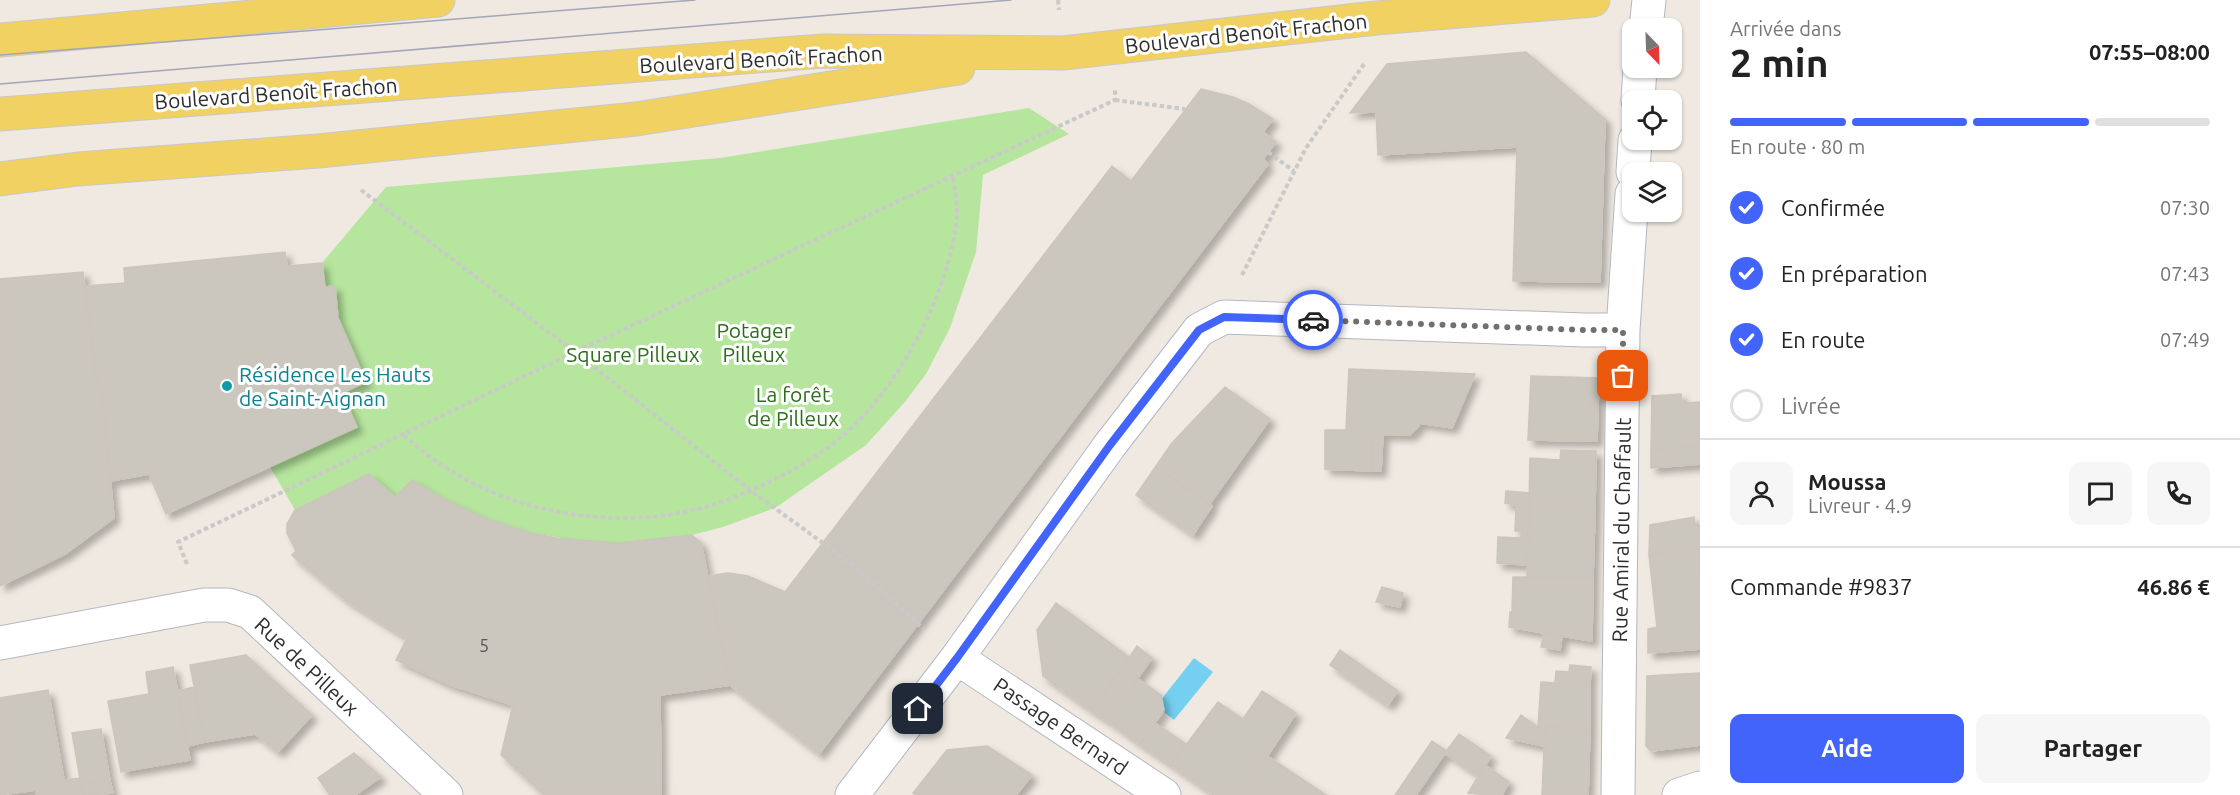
<!DOCTYPE html>
<html lang="fr">
<head>
<meta charset="utf-8">
<style>
	body { margin:0; font-family:Ubuntu,sans-serif; background:#f6f6f6; color:#222; height:100vh; display:flex; flex-direction:column; font-size:22px; white-space:nowrap }
	* { box-sizing:border-box; margin:0 }
	p { font-size:20px; color:#767676 }
	.icon { flex:none; width:33px; height:33px; fill:none; stroke:currentColor; stroke-width:2; stroke-linecap:round; stroke-linejoin:round }
	.map { position:relative; flex:1; overflow:hidden }
	.sheet { display:flex; flex-direction:column; background:#fff; width:540px }
	.sheet>* { flex:none }
	.needle { width:39px; rotate:157deg }
	.controls { position:absolute; left:1622px; top:18px; display:grid; gap:12px }
	.controls a { display:grid; place-items:center; width:60px; height:60px; border-radius:12px; background:#fff; box-shadow:0 2px 4px #0004; font-size:30px }
	.pin { position:absolute; display:grid; place-items:center; width:51px; height:51px; color:#fff; margin:-26px; border-radius:12px; box-shadow:0 3px 9px #0006 }
	.courier { position:absolute; display:grid; place-items:center; width:60px; height:60px; margin:-30px; border:4px solid #4264fb; border-radius:50%; background:#fff; color:#222; box-shadow:0 2px 8px #0007 }
	.headline em { font-style:normal; font-weight:700 }
	.headline div { display:flex; flex-direction:column-reverse }
	.headline { display:flex; align-items:center; justify-content:space-between; height:102px; padding:0 30px }
	h1 { font-size:39px; font-weight:700; line-height:45px }
	.bar { display:grid; grid-template-columns:repeat(4,1fr); gap:9px 6px; align-content:center; height:72px; padding:0 30px }
	.bar i { height:8px; border-radius:4px; background:#e0e0e0 }
	.bar .active { background:#4264fb }
	.bar p { grid-column:span 4 }
	.line { display:flex; align-items:center; gap:15px; padding:0 30px; border-top:2px solid #e0e0e0 }
	.line div { flex:1 }
	.round { display:grid; place-items:center; flex:none; width:63px; height:63px; border-radius:12px; background:#f6f6f6 }
	ol { padding:0 30px; list-style:none }
	li { display:flex; align-items:center; gap:18px; height:66px }
	li p { margin-inline-start:auto }
	li .icon { padding:6px; border-radius:50%; background:#4264fb; color:#fff; stroke-width:4 }
	li:last-child { color:#767676 }
	li i { width:33px; height:33px; border:3px solid #e0e0e0; border-radius:50% }
	.primary-button { display:flex; gap:12px; margin-top:auto; padding:12px 30px }
	.primary-button a { flex:1; height:69px; border-radius:12px; background:#4264fb; color:#fff; font-size:24px; font-weight:700; line-height:69px; text-align:center }
	.primary-button a+a { background:#f6f6f6; color:#222 }
	main { display:flex; flex:1; min-height:0 }
	.map>svg:first-child { display:block }
	.green { fill:#b6e59e }
	.water { fill:#75cff0 }
	.building { fill:#cbc7bf; stroke:#cbc5ba; stroke-width:1.5; filter:url(#shadow) }
	.lines { fill:none; stroke-linecap:round; stroke-linejoin:round }
	.minor-casing { stroke:#b4b7c1; stroke-width:35 }
	.primary-casing { stroke:#c9c9c9; stroke-width:35 }
	.path { stroke:#c9c9c9; stroke-width:4; stroke-dasharray:4.5 3; stroke-linecap:butt }
	.minor { stroke:#fff; stroke-width:33 }
	.primary { stroke:#f2d163; stroke-width:33 }
	.tram { stroke:#a3a6b8; stroke-width:1.5 }
	.done { stroke:#726f6d; stroke-width:6; stroke-dasharray:0 10.8 }
	.route { stroke:#4264fb; stroke-width:8 }
	.culture-dot { fill:#0f9aa8; stroke:#fff; stroke-width:2 }
	.labels { text-anchor:middle; dominant-baseline:central; stroke-width:6; stroke-linejoin:round; paint-order:stroke }
	.number-label { font-size:18px; fill:#555452 }
	.street-label { font-size:21px; fill:#2e2e2e; stroke:#fff }
	.park-label { font-size:21px; fill:#2c6e1b; stroke:#fff }
	.culture-label { font-size:21px; fill:#0d838f; stroke:#fff; text-anchor:start }
</style>
</head>
<body>
<main>
<div class="map">
<svg width="1700" height="795" viewBox="0 0 1700 795">
	<defs>
		<filter id="shadow"><feDropShadow dx="5.5" dy="5.5" stdDeviation="3" flood-color="#0004"/></filter>
	</defs>
	<rect width="100%" height="100%" fill="#efe9e1"/>
	<path class="green" d="M 1029,108 L 1069,134 L 983,175 L 976,252 L 950,328 L 926,374 L 904,403 L 866,445 L 775,508 L 723,527 L 692,535 L 648,541 L 618,543 L 582,541 L 530,533 L 484,518 L 436,495 L 412,480 L 395,497 L 369,474 L 295,510 L 270,467 L 342,393 L 366,382 L 338,318 L 335,286 L 325,287 L 322,263 L 386,187 L 720,158 Z"/>
	<path class="water" d="M 1194,658 L 1213,672 L 1174,720 L 1156,706 Z"/>
	<path class="building" d="M 1526,52 L 1605,119 L 1600,282 L 1513,281 L 1517,147 L 1378,155 L 1376,112 L 1350,113 L 1387,64 Z
		M 1201,89 L 1233,97 L 1249,104 L 1273,119 L 1263,132 L 1276,142 L 1263,159 L 1268,164 L 819,754 L 730,685 L 708,576 L 728,573 L 748,576 L 785,592 L 1112,166 L 1131,181 Z
		M 285,252 L 287,266 L 322,263 L 325,287 L 335,286 L 338,318 L 366,382 L 342,393 L 357,427 L 166,514 L 149,474 L 110,481 L 102,391 L 98,391 L 85,286 L 125,283 L 124,268 Z
		M 83,272 L 98,391 L 102,391 L 114,518 L 65,554 L 0,586 L 0,279 Z
		M 1349,369 L 1475,374 L 1452,428 L 1419,423 L 1419,426 L 1410,435 L 1373,434 L 1372,471 L 1325,469 L 1325,430 L 1346,430 Z
		M 1531,376 L 1599,378 L 1597,441 L 1528,440 Z
		M 1225,387 L 1270,419 L 1209,505 L 1156,466 L 1172,443 Z
		M 1681,394 L 1682,403 L 1700,402 L 1700,446 L 1651,450 L 1652,396 Z
		M 1373,434 L 1383,434 L 1381,471 L 1372,471 Z
		M 1700,446 L 1700,464 L 1651,468 L 1651,450 Z
		M 1561,450 L 1596,451 L 1595,511 L 1529,507 L 1530,458 L 1560,460 Z
		M 1156,466 L 1212,506 L 1193,535 L 1136,495 Z
		M 369,474 L 395,497 L 412,480 L 436,495 L 484,518 L 530,533 L 556,538 L 618,543 L 692,535 L 701,543 L 730,685 L 660,695 L 661,795 L 544,795 L 501,755 L 513,705 L 451,685 L 396,660 L 407,638 L 347,601 L 297,560 L 292,555 L 296,551 L 287,533 L 287,524 L 295,510 Z
		M 1506,491 L 1529,493 L 1529,507 L 1505,503 Z
		M 1516,505 L 1529,507 L 1527,565 L 1497,563 L 1498,537 L 1521,538 L 1521,531 L 1515,531 Z
		M 1529,507 L 1595,511 L 1593,577 L 1527,577 Z
		M 1694,517 L 1696,529 L 1700,528 L 1700,550 L 1699,548 L 1649,555 L 1650,525 Z
		M 1699,548 L 1700,649 L 1648,653 L 1648,629 L 1657,627 L 1649,555 Z
		M 1513,577 L 1593,577 L 1592,641 L 1509,627 L 1510,612 L 1512,612 Z
		M 1382,587 L 1403,593 L 1400,607 L 1376,602 Z
		M 1056,603 L 1129,657 L 1092,711 L 1043,676 L 1037,630 Z
		M 1544,632 L 1562,636 L 1560,650 L 1541,647 Z
		M 1137,646 L 1152,658 L 1108,721 L 1092,711 Z
		M 1340,650 L 1398,691 L 1388,705 L 1330,665 Z
		M 246,655 L 312,715 L 278,752 L 255,734 L 205,742 L 190,665 Z
		M 1570,665 L 1591,667 L 1590,685 L 1555,683 L 1556,671 L 1569,672 Z
		M 173,667 L 190,760 L 121,772 L 108,701 L 149,694 L 146,672 Z
		M 1700,673 L 1700,745 L 1651,751 L 1646,746 L 1647,676 Z
		M 1138,679 L 1161,695 L 1164,710 L 1140,744 L 1108,721 Z
		M 1541,682 L 1590,685 L 1590,728 L 1538,727 Z
		M 194,687 L 205,742 L 187,746 L 177,691 Z
		M 48,690 L 65,786 L 0,795 L 0,698 Z
		M 1262,691 L 1296,713 L 1289,724 L 1256,700 Z
		M 1256,700 L 1289,724 L 1241,795 L 1214,795 L 1171,765 L 1218,702 L 1243,719 Z
		M 1521,715 L 1538,727 L 1545,727 L 1544,746 L 1506,738 Z
		M 1155,723 L 1186,744 L 1171,765 L 1140,744 Z
		M 1545,727 L 1590,728 L 1588,795 L 1542,795 Z
		M 101,729 L 110,781 L 81,784 L 72,733 Z
		M 1459,734 L 1491,756 L 1479,776 L 1445,753 Z
		M 1432,741 L 1447,751 L 1445,753 L 1416,795 L 1395,795 Z
		M 987,746 L 1032,775 L 1016,795 L 916,795 L 913,793 L 947,750 Z
		M 354,753 L 381,777 L 355,795 L 330,795 L 318,778 Z
		M 1267,756 L 1326,795 L 1241,795 Z
		M 1485,765 L 1509,782 L 1502,795 L 1468,793 Z
		M 80,778 L 83,795 L 37,795 L 36,791 L 65,786 L 65,780 Z
		M 110,781 L 113,793 L 83,795 L 81,784 Z"/>
	<g class="lines">
		<defs>
			<path id="minor" d="M 1646,28 L 1649,0
				M 1638,100 L 1640,68
				M 1633,172 L 1635,140
				M 0,643 L 204,605 L 228,605 L 250,612 L 446,795
				M 957,658 L 1164,795
				M 852,795 L 957,658 L 1110,445 L 1199,330 L 1224,317 L 1584,330 L 1623,330
				M 1618,795 L 1623,330 L 1632,194
				M 1679,795 L 1700,788"/>
			<path id="primary" d="M 0,40 L 438,0
				M 0,114 L 823,51 L 1063,53 L 1376,18 L 1593,0
				M 0,179 L 78,169 L 318,151 L 636,119 L 958,68"/>
		</defs>
		<use href="#minor" class="minor-casing"/>
		<use href="#primary" class="primary-casing"/>
		<path class="path" d="M 1058,0 L 1059,10
			M 1115,100 L 1185,109
			M 1268,152 L 1294,171
			M 361,190 L 575,352 L 751,491 L 823,543 L 860,571 L 925,630
			M 1242,275 L 1306,148 L 1364,64
			M 404,435 C 481,509 606,536 709,506 C 749,493 788,475 823,451 C 866,421 899,375 922,329 C 938,298 956,247 957,212 C 957,200 954,187 953,176
			M 187,564 L 178,542 L 575,352 L 1115,100 L 1115,90"/>
		<use href="#minor" class="minor"/>
		<use href="#primary" class="primary"/>
		<path class="tram" d="M 0,55 L 695,0
			M 0,84 L 1011,0"/>
	</g>
	<g class="lines">
		<path class="done" d="M 1313,320 L 1584,330 L 1623,330 L 1623,376"/>
		<path class="route" d="M 918,709 L 957,658 L 1110,445 L 1199,330 L 1224,317 L 1313,320"/>
	</g>
	<circle class="culture-dot" cx="227" cy="386" r="6"/>
	<g class="labels">
		<g class="number-label">
			<text x="484" y="645">5</text>
		</g>
		<g class="street-label">
			<text transform="translate(1246 33) rotate(-6)">Boulevard Benoît Frachon</text>
			<text transform="translate(761 59) rotate(-3)">Boulevard Benoît Frachon</text>
			<text transform="translate(276 93) rotate(-4)">Boulevard Benoît Frachon</text>
			<text transform="translate(1621 530) rotate(-89)">Rue Amiral du Chaffault</text>
			<text transform="translate(307 666) rotate(43)">Rue de Pilleux</text>
			<text transform="translate(1061 726) rotate(34)">Passage Bernard</text>
		</g>
		<g class="park-label">
			<text x="754" y="330">Potager<tspan x="754" dy="24">Pilleux</tspan></text>
			<text x="633" y="354">Square Pilleux</text>
			<text x="793" y="394">La forêt<tspan x="793" dy="24">de Pilleux</tspan></text>
		</g>
		<g class="culture-label">
			<text x="239" y="374">Résidence Les Hauts<tspan x="239" dy="24">de Saint-Aignan</tspan></text>
		</g>
	</g>
</svg>
<div class="controls">
<a><svg class="needle" viewBox="-14 -14 28 28"><path d="M0-13l5 13h-10z" fill="#e53935"/><path d="M0 13l5-13h-10z" fill="#767676"/></svg></a>
<a><svg class="icon" aria-label="locate" viewBox="0 0 24 24"><circle cx="12" cy="12" r="6"/><path d="M12 2v4M12 18v4M2 12h4M18 12h4"/></svg></a>
<a><svg class="icon" aria-label="layers" viewBox="0 0 24 24"><path d="M12 4l9 5-9 5-9-5zM3 14l9 5 9-5"/></svg></a>
</div>
<div class="pin" style="left:1623px;top:376px;background:#ea580c"><svg class="icon" aria-label="bag" viewBox="0 0 24 24"><path d="M5 8h14l-1 12H6zM9 8a3 3 0 0 1 6 0"/></svg></div>
<div class="pin" style="left:918px;top:709px;background:#1f2937"><svg class="icon" aria-label="home" viewBox="0 0 24 24"><path d="M3 11l9-7 9 7M6 9v11h12V9"/></svg></div>
<div class="courier" style="left:1313px;top:320px"><svg class="icon" aria-label="car" viewBox="0 0 24 24"><path d="M5 17H2v-5l4-1 3-4h7l3 4 3 1v5h-3M9 17h6M6 11h13"/><circle cx="7" cy="17" r="2"/><circle cx="17" cy="17" r="2"/></svg></div>
</div>
<section class="sheet">
<div class="headline"><div><h1>2 min</h1><p>Arrivée dans</p></div><em>07:55–08:00</em></div>
<div class="bar"><i class="active"></i><i class="active"></i><i class="active"></i><i></i><p>En route · 80 m</p></div>
<ol>
<li><svg class="icon" aria-label="check" viewBox="0 0 24 24"><path d="M5 12l5 5 9-10"/></svg>Confirmée<p>07:30</p></li>
<li><svg class="icon" aria-label="check" viewBox="0 0 24 24"><path d="M5 12l5 5 9-10"/></svg>En préparation<p>07:43</p></li>
<li><svg class="icon" aria-label="check" viewBox="0 0 24 24"><path d="M5 12l5 5 9-10"/></svg>En route<p>07:49</p></li>
<li><i></i>Livrée</li>
</ol>
<div class="line" style="height:108px"><a class="round"><svg class="icon" aria-label="person" viewBox="0 0 24 24"><circle cx="12" cy="8" r="4"/><path d="M4 21q1-7 8-7t8 7"/></svg></a><div><b>Moussa</b><p>Livreur · 4.9</p></div><a class="round"><svg class="icon" aria-label="chat" viewBox="0 0 24 24"><path d="M4 5h16v11H9l-5 4z"/></svg></a><a class="round"><svg class="icon" aria-label="phone" viewBox="0 0 24 24"><path d="M5 4h4l2 5-3 2q2 4 5 5l2-3 5 2v4C11 20 4 13 5 4z"/></svg></a></div>
<div class="line" style="height:78px"><div>Commande #9837</div><b>46.86 €</b></div>
<div class="primary-button"><a>Aide</a><a>Partager</a></div>
</section>
</main>
</body>
</html>
